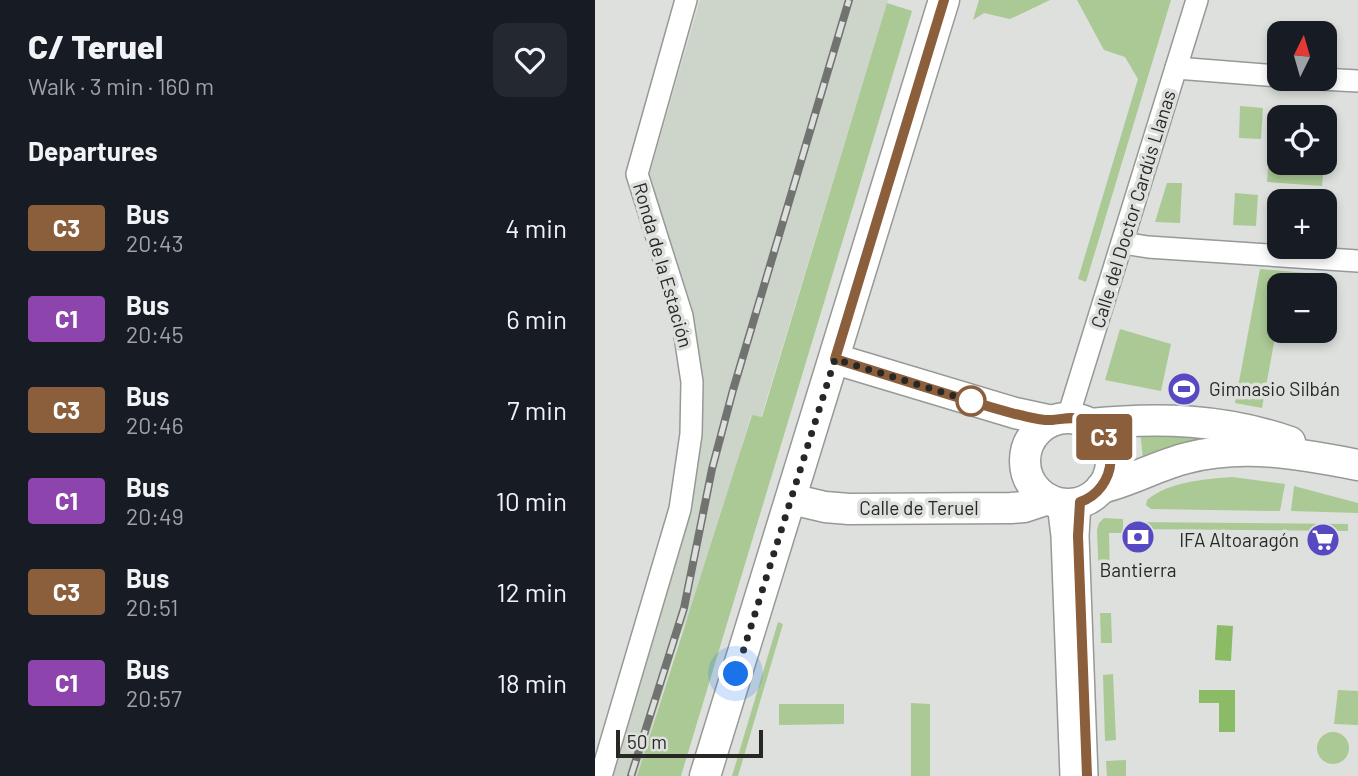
<!DOCTYPE html>
<meta charset="utf-8">
<style>
body{margin:0;font-family:Barlow,sans-serif;background:#242831;color:#f1f3f6;height:100vh;display:flex;flex-direction:column;font-size:26px;white-space:nowrap}
*{box-sizing:border-box;margin:0}
p{font-size:23px;color:#9ea1a6}
.icon{flex:none;width:38px;height:38px;fill:none;stroke:currentColor;stroke-width:2;stroke-linecap:round;stroke-linejoin:round}
.map{position:relative;flex:1;overflow:hidden}
.details{display:flex;flex-direction:column;background:#171b24;width:595px}
.details>*{flex:none}
.badge{padding:0 14px;border-radius:5px;font-size:24px;line-height:46px}
.needle{width:46px;rotate:5deg}
.buttons{position:absolute;left:672px;top:21px;display:grid;gap:14px}
.buttons a{display:grid;place-items:center;width:70px;height:70px;border-radius:14px;background:#171b24;box-shadow:0 4px 10px #0003;font-size:35px}
.scale{position:absolute;left:21px;bottom:18px;width:147px;box-sizing:border-box;padding-left:7px;border:4px solid #272826;border-top:0;font-size:19px;line-height:24px;white-space:nowrap;color:#272826;-webkit-text-stroke:5px #dde0dc;paint-order:stroke}
.you{position:absolute;width:35px;height:35px;margin:-18px;border:5px solid #fff;border-radius:50%;background:#1a73e8;box-shadow:0 0 0 10px #1a73e833}
.map>.badge{position:absolute;translate:-50% -50%;box-shadow:0 0 0 4px #fff}
h2{padding:0 28px;font-size:26px;line-height:63px}
.round{display:grid;place-items:center;flex:none;width:74px;height:74px;border-radius:14px;background:#242831}
.head{display:flex;align-items:center;justify-content:space-between;height:119px;padding:0 28px}
h1{font-size:33px;font-weight:800;line-height:52px}
ul{padding:0;list-style:none}
li{display:flex;align-items:center;gap:21px;height:91px;padding:0 28px}
li div{flex:1}
li b{display:block;font-size:26px}
li em{font-style:normal}
li .badge{min-width:77px;font-weight:700;text-align:center}
main{display:flex;flex:1;min-height:0}
.map>svg:first-child{display:block}
.built{fill:#cdd4c9}
.green{fill:#aac994}
.water{fill:#8cbb66}
.lines{fill:none;stroke-linecap:round;stroke-linejoin:round}
.street-casing{stroke:#969995;stroke-width:24}
.secondary-casing{stroke:#969995;stroke-width:33}
.street{stroke:#fff;stroke-width:21}
.secondary{stroke:#fff;stroke-width:30}
.rail-casing{stroke:#717370;stroke-width:8}
.rail{stroke:#dde0dc;stroke-width:5;stroke-dasharray:16;stroke-linecap:butt}
.line-casing{stroke:#fff;stroke-width:16}
.line{stroke:#8b5e3c;stroke-width:10}
.walk{stroke:#272826;stroke-width:7;stroke-dasharray:0 12.6}
.stop-dot{fill:#fff;stroke:#8b5e3c;stroke-width:3.5}
.labels{text-anchor:middle;stroke-width:7;stroke-linejoin:round;paint-order:stroke}
.street-label{font-size:19px;fill:#272826;stroke:#dde0dc}
.poi-label{font-size:19px;fill:#272826;stroke:#dde0dc;text-anchor:start}
</style>
<main>
<section class="details">
<div class="head"><div><h1>C/ Teruel</h1><p>Walk · 3 min · 160 m</p></div><a class="round"><svg class="icon" aria-label="heart" viewBox="0 0 24 24"><path d="M12 20l-8-8c-3-5 5-10 8-4 3-6 11-1 8 4z"/></svg></a></div>
<h2>Departures</h2>
<ul>
<li><span class="badge" style="background:#8b5e3c;color:#fff">C3</span><div><b>Bus</b><p>20:43</p></div><em>4 min</em></li>
<li><span class="badge" style="background:#8e44ad;color:#fff">C1</span><div><b>Bus</b><p>20:45</p></div><em>6 min</em></li>
<li><span class="badge" style="background:#8b5e3c;color:#fff">C3</span><div><b>Bus</b><p>20:46</p></div><em>7 min</em></li>
<li><span class="badge" style="background:#8e44ad;color:#fff">C1</span><div><b>Bus</b><p>20:49</p></div><em>10 min</em></li>
<li><span class="badge" style="background:#8b5e3c;color:#fff">C3</span><div><b>Bus</b><p>20:51</p></div><em>12 min</em></li>
<li><span class="badge" style="background:#8e44ad;color:#fff">C1</span><div><b>Bus</b><p>20:57</p></div><em>18 min</em></li>
</ul>
</section>
<div class="map">
<svg width="763" height="776" viewBox="0 0 763 776">
<rect width="100%" height="100%" fill="#dde0dc"/>
<!-- built -->
<polygon class="built" points="105,0 293,0 166,417 156,415 140,470 129,536 86,632 42,776 12,776 106,404 106,371 97,307 54,176"/>
<!-- green -->
<g class="green">
<polygon points="384,0 455,0 415,19 389,13 378,20"/>
<polygon points="482,0 576,0 491,282 483,279 543,79 530,57 509,50"/>
<polygon points="292,3 317,11 86,776 42,776 157,415 167,417"/>
<polygon points="645,106 668,108 666,139 644,138"/>
<polygon points="674,153 684,153 684,163 729,163 727,186 672,182"/>
<polygon points="572,183 587,183 585,223 560,222"/>
<polygon points="640,193 663,195 661,226 638,225"/>
<polygon points="665,269 723,274 722,285 684,285 684,331 719,331 718,339 681,332 667,408 640,403"/>
<polygon points="525,329 576,344 566,391 510,380"/>
<polygon points="545,431 628,437 548,459"/>
<path d="M637,477L690,484L685,511L556,509L551,505L552,500C573,482 610,479 637,477Z"/>
<polygon points="699,486 763,503 763,513 696,511"/>
<polygon points="509,518 528,519 528,533 514,533 515,579 504,580 502,530 504,523"/>
<polygon points="534,522 753,524 753,531 534,529"/>
<polygon points="505,613 516,613 517,643 506,643"/>
<polygon points="183,622 188,624 143,776 137,776"/>
<polygon points="518,674 521,740 510,741 508,675"/>
<polygon points="743,690 763,691 763,725 739,724"/>
<polygon points="316,703 335,704 335,776 316,776"/>
<polygon points="184,704 249,704 249,724 184,725"/>
<circle cx="738" cy="748" r="16"/>
<polygon points="531,760 531,776 512,776 511,761"/>
</g>
<!-- water -->
<g class="water">
<polygon points="622,625 638,626 636,661 620,660"/>
<polygon points="604,690 640,690 640,732 624,732 624,703 604,703"/>
</g>
<g class="lines">
<defs>
<g id="street">
<polyline points="581,68 684,76"/>
<polyline points="726,79 763,81"/>
<polyline points="528,243 553,247 763,261"/>
<polyline points="473,417 602,0"/>
<polyline points="485,502 483,536 492,776"/>
<polyline points="463,503 467,536 476,776"/>
<polyline points="6,776 85,509 96,434 97,382 87,316 42,174 91,0"/>
</g>
<g id="secondary">
<polyline points="240,359 420,413 457,421"/>
<circle cx="473" cy="461" r="43"/>
<path d="M495,424C564,417 629,419 695,442"/>
<path d="M506,488C536,481 563,465 592,458C648,443 708,454 763,465"/>
<polyline points="196,499 230,507 254,509 416,508 429,507 453,499"/>
<polyline points="110,776 349,0"/>
</g>
</defs>
<!-- street casing -->
<use href="#street" class="street-casing"/>
<!-- secondary casing -->
<use href="#secondary" class="secondary-casing"/>
<!-- street -->
<use href="#street" class="street"/>
<!-- secondary -->
<use href="#secondary" class="secondary"/>
<defs>
<polyline id="rail" points="36,776 89,608 117,469 138,390 254,0"/>
</defs>
<!-- rail casing -->
<use href="#rail" class="rail-casing"/>
<!-- rail -->
<use href="#rail" class="rail"/>
</g>
<g class="lines">
<defs>
<path id="line" d="M349,0L240,359C300,377 360,398 420,414C431,416 446,421 457,420C468,419 478,416 489,420C528,436 522,489 485,502L483,536L492,776"/>
</defs>
<!-- line casing -->
<use href="#line" class="line-casing"/>
<!-- line -->
<use href="#line" class="line"/>
<!-- walk -->
<polyline class="walk" points="141,674 240,359 376,401"/>
</g>
<!-- icons -->
<defs>
<symbol id="stadium-disc" viewBox="-11 -11 22 22"><circle r="9.5" fill="#5749c1" stroke="#dde0dc"/><path d="M0-5a6.5 5 0 1 0 0 10a6.5 5 0 1 0 0-10ZM-3.5-1.8h7v3.6h-7Z" fill="#fff"/></symbol>
<symbol id="bank-disc" viewBox="-11 -11 22 22"><circle r="9.5" fill="#5749c1" stroke="#dde0dc"/><path d="M-6-4H6V4H-6ZM0-2.3a2.3 2.3 0 1 0 0 4.6a2.3 2.3 0 1 0 0-4.6Z" fill="#fff"/></symbol>
<symbol id="supermarket-disc" viewBox="-11 -11 22 22"><circle r="9.5" fill="#5749c1" stroke="#dde0dc"/><path d="M-6-5.5h2.5l.6 2H6L4.5 2H-2.5L-4.4-4H-6ZM-1.5 3.2a1.3 1.3 0 1 0 .1 0ZM3 3.2a1.3 1.3 0 1 0 .1 0Z" fill="#fff"/></symbol>
</defs>
<g fill-rule="evenodd">
<use href="#stadium-disc" x="570" y="370" width="38" height="38"/>
<use href="#bank-disc" x="524" y="518" width="38" height="38"/>
<use href="#supermarket-disc" x="709" y="521" width="38" height="38"/>
</g>
<!-- markers -->
<circle class="stop-dot" cx="376" cy="401" r="14"/>
<g class="labels">
<!-- street labels -->
<g class="street-label">
<text transform="translate(538 209) rotate(-73)" y="7">Calle del Doctor Cardús Llanas</text>
<text transform="translate(68 265) rotate(74)" y="7">Ronda de la Estación</text>
<text x="324" y="515">Calle de Teruel</text>
</g>
<!-- poi labels -->
<g class="poi-label">
<text x="614" y="396">Gimnasio Silbán</text>
<text x="704" y="547" text-anchor="end">IFA Altoaragón</text>
<text x="543" y="577" text-anchor="middle">Bantierra</text>
</g>
</g>
</svg>
<div class="buttons">
<a><svg class="needle" viewBox="-14 -14 28 28"><path d="M0-13l5 13h-10z" fill="#e53935"/><path d="M0 13l5-13h-10z" fill="#9ea1a6"/></svg></a>
<a><svg class="icon" aria-label="locate" viewBox="0 0 24 24"><circle cx="12" cy="12" r="6"/><path d="M12 2v4M12 18v4M2 12h4M18 12h4"/></svg></a>
<a>+</a>
<a>−</a>
</div>
<div class="scale">50 m</div>
<div class="you" style="left:141px;top:674px"></div>
<b class="badge" style="left:509px;top:437px;background:#8b5e3c;color:#fff">C3</b>
</div>
</main>
